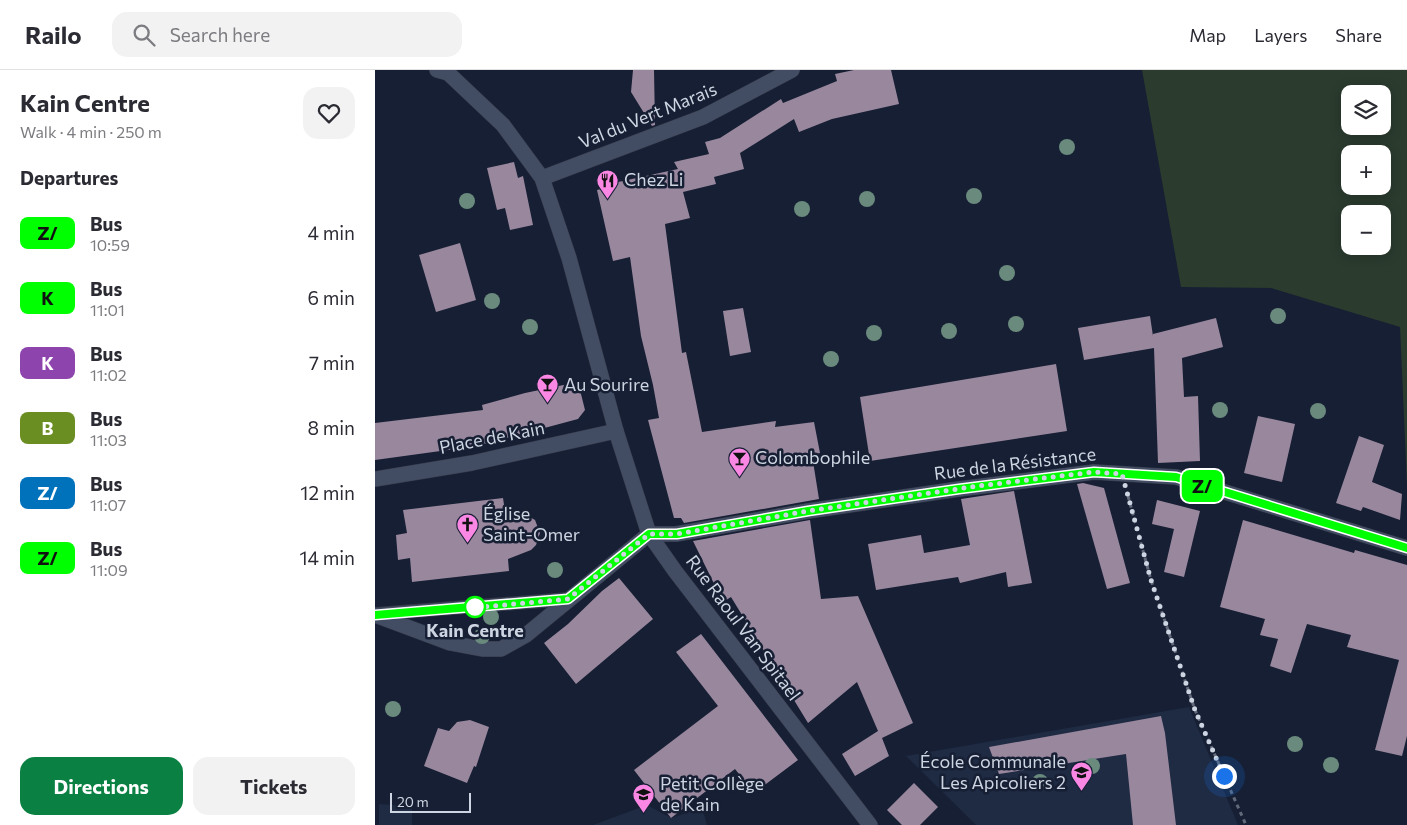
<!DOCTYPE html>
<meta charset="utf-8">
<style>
body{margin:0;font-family:Commissioner,sans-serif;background:#f2f2f3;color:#2b2b33;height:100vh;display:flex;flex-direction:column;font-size:19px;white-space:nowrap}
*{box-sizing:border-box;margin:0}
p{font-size:16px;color:#7c7c81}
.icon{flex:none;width:28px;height:28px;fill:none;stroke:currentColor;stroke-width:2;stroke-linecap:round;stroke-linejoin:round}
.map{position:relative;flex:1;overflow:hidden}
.side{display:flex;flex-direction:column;background:#fff;width:375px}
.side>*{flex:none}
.badge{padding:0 10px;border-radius:8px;font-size:18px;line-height:32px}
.tools{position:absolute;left:966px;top:15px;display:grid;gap:10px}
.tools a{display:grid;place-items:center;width:50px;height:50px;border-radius:10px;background:#fff;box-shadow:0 2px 12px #0003;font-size:25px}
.scale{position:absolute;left:15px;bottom:12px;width:81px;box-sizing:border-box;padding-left:5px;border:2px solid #ced5e2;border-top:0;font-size:14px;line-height:18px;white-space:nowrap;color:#ced5e2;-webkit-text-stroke:4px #161f33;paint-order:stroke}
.you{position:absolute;width:25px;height:25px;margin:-12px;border:4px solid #fff;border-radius:50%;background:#1a73e8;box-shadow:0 0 0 8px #1a73e833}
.map>.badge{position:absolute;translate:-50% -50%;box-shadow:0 0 0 2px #fff}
h2{padding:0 20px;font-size:19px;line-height:45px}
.round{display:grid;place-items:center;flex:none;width:52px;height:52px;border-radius:15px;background:#f2f2f3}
.overview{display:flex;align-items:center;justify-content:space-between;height:85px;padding:0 20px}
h1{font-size:24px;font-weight:700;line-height:38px}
.button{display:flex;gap:10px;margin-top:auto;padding:10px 20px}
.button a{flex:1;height:58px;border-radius:15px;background:#0b8043;color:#fff;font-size:20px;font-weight:700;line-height:58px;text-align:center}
.button a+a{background:#f2f2f3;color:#2b2b33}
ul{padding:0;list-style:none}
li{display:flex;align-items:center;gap:15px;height:65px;padding:0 20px}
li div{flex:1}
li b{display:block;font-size:19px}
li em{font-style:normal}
li .badge{min-width:55px;font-weight:700;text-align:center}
header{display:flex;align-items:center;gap:30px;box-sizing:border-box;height:70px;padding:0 25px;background:#fff;border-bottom:1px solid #e1e1e2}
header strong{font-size:24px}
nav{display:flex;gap:28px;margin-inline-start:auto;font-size:18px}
.search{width:350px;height:45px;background:#f2f2f3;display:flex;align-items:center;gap:12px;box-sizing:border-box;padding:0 18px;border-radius:15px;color:#7c7c81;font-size:19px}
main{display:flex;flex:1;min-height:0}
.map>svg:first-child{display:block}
.built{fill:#1f2a43}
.green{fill:#2b3b2e;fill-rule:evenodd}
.building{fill:#99879e}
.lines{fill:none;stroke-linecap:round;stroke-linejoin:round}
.service-casing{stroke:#34394a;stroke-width:14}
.minor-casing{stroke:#34394a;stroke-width:16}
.path{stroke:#61697b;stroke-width:3;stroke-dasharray:4 4;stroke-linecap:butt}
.service{stroke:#424d63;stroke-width:12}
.minor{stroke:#424d63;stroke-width:15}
.tree{fill:#6a8a7d}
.line-casing{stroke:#fff;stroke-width:11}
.line{stroke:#0f0;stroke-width:8}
.walk{stroke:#ced5e2;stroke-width:5;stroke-dasharray:0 9}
.stop-dot{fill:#fff;stroke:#0f0;stroke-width:2.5}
.labels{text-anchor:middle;stroke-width:5;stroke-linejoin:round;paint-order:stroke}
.street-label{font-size:18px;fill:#ced5e2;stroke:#161f33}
.poi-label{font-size:18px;fill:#ced5e2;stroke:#161f33;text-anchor:start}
.stop-label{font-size:18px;font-weight:bold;fill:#ced5e2;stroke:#161f33}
</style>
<header>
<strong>Railo</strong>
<div class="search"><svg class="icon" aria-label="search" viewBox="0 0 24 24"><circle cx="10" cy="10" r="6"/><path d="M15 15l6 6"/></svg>Search here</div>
<nav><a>Map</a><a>Layers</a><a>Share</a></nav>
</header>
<main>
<section class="side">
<div class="overview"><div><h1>Kain Centre</h1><p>Walk · 4 min · 250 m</p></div><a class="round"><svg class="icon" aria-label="heart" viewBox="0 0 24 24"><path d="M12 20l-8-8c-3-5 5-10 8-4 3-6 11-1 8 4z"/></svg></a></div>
<h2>Departures</h2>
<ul>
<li><span class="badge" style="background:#0f0;color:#111">Z/</span><div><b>Bus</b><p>10:59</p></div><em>4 min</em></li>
<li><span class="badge" style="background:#0f0;color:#111">K</span><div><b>Bus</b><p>11:01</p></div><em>6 min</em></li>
<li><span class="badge" style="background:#8e44ad;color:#fff">K</span><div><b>Bus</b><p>11:02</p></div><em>7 min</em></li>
<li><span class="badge" style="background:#6b8e23;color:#fff">B</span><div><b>Bus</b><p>11:03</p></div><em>8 min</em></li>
<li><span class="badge" style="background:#0072bc;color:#fff">Z/</span><div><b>Bus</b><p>11:07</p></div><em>12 min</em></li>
<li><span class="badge" style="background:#0f0;color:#111">Z/</span><div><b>Bus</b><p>11:09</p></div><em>14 min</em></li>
</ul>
<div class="button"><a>Directions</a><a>Tickets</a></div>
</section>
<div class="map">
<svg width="1032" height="755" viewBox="0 0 1032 755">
<rect width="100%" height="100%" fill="#161f33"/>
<!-- built -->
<g class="built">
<polygon points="814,637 863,755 601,755 531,686"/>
<polygon points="4,734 37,736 37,755 4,755"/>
<polygon points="272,735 296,748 327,738 332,755 218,755"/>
</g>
<!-- green -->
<path class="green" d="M767,0H1032V416L1025,257L896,218L806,217ZM975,24H1008V56H975ZM975,84H1008V116H975ZM975,144H1008V176H975Z"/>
<!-- building -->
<g class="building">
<polygon points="258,0 279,0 280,55 277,56 256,22"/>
<polygon points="479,0 516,0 524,34 457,49 424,62 419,49 365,83 369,99 339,107 341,114 308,122 315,148 290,154 307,283 311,282 327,362 401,351 400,357 439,352 445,383 437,385 444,429 309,453 306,448 299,448 273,350 284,348 278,315 266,266 255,187 238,191 222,120 235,117 234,114 303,99 299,92 334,84 330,72 345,68 406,29 408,33 462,11 460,4"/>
<polygon points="139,92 143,108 148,106 158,155 135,160 130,138 122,140 112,98"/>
<polygon points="85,173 101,230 61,242 44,185"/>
<polygon points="368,238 376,282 355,286 348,241"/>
<polygon points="775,246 778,266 778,264 841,248 848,277 807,288 809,327 823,326 825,391 783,393 779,278 709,290 703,258"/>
<polygon points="681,294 692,361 495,391 485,327"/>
<polygon points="203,312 210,340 203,349 102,376 0,390 0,353 108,340 107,335 150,323"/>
<polygon points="883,346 920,354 907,412 869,403"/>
<polygon points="984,366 1009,375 997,412 1027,424 1025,450 988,437 986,441 961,433"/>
<polygon points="708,413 729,418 755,513 732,519 702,414"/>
<polygon points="639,421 657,513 633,517 631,502 585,513 583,507 501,520 493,474 546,465 549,483 595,475 586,429"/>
<polygon points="128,428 130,441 153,446 160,450 165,463 161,475 156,480 133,489 134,501 37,512 35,488 23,490 21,465 32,463 28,440"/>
<polygon points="782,430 825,441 809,507 789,502 799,459 777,454"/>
<polygon points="435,450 446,529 483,526 538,653 507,668 514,686 480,706 467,684 503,661 482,612 433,653 356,527 348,532 318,471"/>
<polygon points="868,450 979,483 980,480 1032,495 1032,666 1027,686 1000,680 1024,590 972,577 976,565 932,554 916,603 895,596 903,569 885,565 890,549 845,537"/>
<polygon points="244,508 278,549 201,614 169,573 193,554 227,521"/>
<polygon points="326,564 423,690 379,723 360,699 296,748 259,700 343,636 301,582"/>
<polygon points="786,646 790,663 801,755 758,755 751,684 624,704 614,677"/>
<polygon points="95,650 114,657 101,697 99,696 92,713 49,696 63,658 74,661 82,652"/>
<polygon points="539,713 563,737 545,755 527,755 512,740"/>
</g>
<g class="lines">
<defs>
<polyline id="service" points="1,544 193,529"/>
<g id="minor">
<polyline points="62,0 73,3 128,55 167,108 194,188 241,361 274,464 300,501 495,755"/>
<polyline points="167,108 328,47 417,0"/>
<polyline points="0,409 97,393 241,361"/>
<polyline points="274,464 301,464 433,441 584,419 719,402 801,407 1032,478"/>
<polyline points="0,545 75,573 107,579 126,579 151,565 274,464"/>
</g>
</defs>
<!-- service casing -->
<use href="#service" class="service-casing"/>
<!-- minor casing -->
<use href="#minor" class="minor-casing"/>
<!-- path -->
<polyline class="path" points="753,426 776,510 820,640 871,755"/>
<!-- service -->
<use href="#service" class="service"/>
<!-- minor -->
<use href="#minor" class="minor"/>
</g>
<!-- trees -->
<g class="tree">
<circle cx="692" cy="77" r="8"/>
<circle cx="599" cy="126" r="8"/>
<circle cx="492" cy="129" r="8"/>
<circle cx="92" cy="131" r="8"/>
<circle cx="427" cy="139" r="8"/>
<circle cx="632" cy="203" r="8"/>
<circle cx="117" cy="231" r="8"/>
<circle cx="903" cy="246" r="8"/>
<circle cx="641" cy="254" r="8"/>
<circle cx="155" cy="257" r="8"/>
<circle cx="574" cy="261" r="8"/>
<circle cx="499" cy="263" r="8"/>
<circle cx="456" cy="289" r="8"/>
<circle cx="845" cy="340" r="8"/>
<circle cx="943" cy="341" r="8"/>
<circle cx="180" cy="500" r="8"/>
<circle cx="116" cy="547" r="8"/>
<circle cx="107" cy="566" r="8"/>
<circle cx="18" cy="639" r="8"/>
<circle cx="920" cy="674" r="8"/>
<circle cx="956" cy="695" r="8"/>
<circle cx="717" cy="696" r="8"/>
<circle cx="665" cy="712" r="8"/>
</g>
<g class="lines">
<defs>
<polyline id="line" points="0,545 193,529 274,464 302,464 433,441 584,419 719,402 801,407 1032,478"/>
</defs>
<!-- line casing -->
<use href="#line" class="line-casing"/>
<!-- line -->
<use href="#line" class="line"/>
<!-- walk -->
<polyline class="walk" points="100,537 97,538 193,529 274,464 302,464 433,441 603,416 719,402 747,404 776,510 820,640 849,706"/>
</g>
<!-- icons -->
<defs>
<symbol id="restaurant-pin" viewBox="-11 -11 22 30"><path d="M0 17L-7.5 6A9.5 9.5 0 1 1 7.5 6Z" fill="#fb87e5" stroke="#161f33"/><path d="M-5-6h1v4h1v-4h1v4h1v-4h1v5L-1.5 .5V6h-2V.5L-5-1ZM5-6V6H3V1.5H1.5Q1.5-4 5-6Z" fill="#111"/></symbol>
<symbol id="bar-pin" viewBox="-11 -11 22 30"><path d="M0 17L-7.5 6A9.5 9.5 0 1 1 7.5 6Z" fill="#fb87e5" stroke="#161f33"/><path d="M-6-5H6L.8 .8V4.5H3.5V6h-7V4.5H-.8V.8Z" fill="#111"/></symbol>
<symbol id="church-pin" viewBox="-11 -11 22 30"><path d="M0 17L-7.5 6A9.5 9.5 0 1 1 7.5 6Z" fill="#fb87e5" stroke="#161f33"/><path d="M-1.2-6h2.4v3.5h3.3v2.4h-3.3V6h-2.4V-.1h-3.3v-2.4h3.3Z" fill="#111"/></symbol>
<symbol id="school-pin" viewBox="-11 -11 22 30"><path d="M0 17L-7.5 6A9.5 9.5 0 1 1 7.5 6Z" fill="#fb87e5" stroke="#161f33"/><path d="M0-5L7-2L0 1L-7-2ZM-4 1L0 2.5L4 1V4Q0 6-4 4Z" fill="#111"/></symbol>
</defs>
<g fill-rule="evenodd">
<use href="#restaurant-pin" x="220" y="98" width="25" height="34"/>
<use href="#bar-pin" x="160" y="302" width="25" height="34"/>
<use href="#bar-pin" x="352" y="376" width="25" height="34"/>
<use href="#church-pin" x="80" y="442" width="25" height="34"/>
<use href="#school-pin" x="694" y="690" width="25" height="34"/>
<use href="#school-pin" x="256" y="712" width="25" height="34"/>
</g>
<!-- markers -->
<circle class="stop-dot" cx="100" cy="537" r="10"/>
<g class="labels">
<!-- street labels -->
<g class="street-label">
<text transform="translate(273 46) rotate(-22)" y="6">Val du Vert Marais</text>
<text transform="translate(117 368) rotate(-11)" y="6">Place de Kain</text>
<text transform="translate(640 394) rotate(-7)" y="6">Rue de la Résistance</text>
<text transform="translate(368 558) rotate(53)" y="6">Rue Raoul Van Spitael</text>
</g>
<!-- poi labels -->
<g class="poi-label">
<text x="249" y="116">Chez Li</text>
<text x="189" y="321">Au Sourire</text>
<text x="380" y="394">Colombophile</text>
<text x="108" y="450">Église<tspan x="108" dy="21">Saint-Omer</tspan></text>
<text x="691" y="698" text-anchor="end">École Communale<tspan x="691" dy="21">Les Apicoliers 2</tspan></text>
<text x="285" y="720">Petit Collège<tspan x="285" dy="21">de Kain</tspan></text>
</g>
<!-- stop labels -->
<g class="stop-label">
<text x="100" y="567">Kain Centre</text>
</g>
</g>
</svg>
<div class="tools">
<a><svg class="icon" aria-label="layers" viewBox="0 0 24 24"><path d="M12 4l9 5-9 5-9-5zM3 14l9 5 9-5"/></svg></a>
<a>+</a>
<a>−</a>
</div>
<div class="scale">20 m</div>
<div class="you" style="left:849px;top:706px"></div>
<b class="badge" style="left:827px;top:416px;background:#0f0;color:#111">Z/</b>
</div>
</main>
